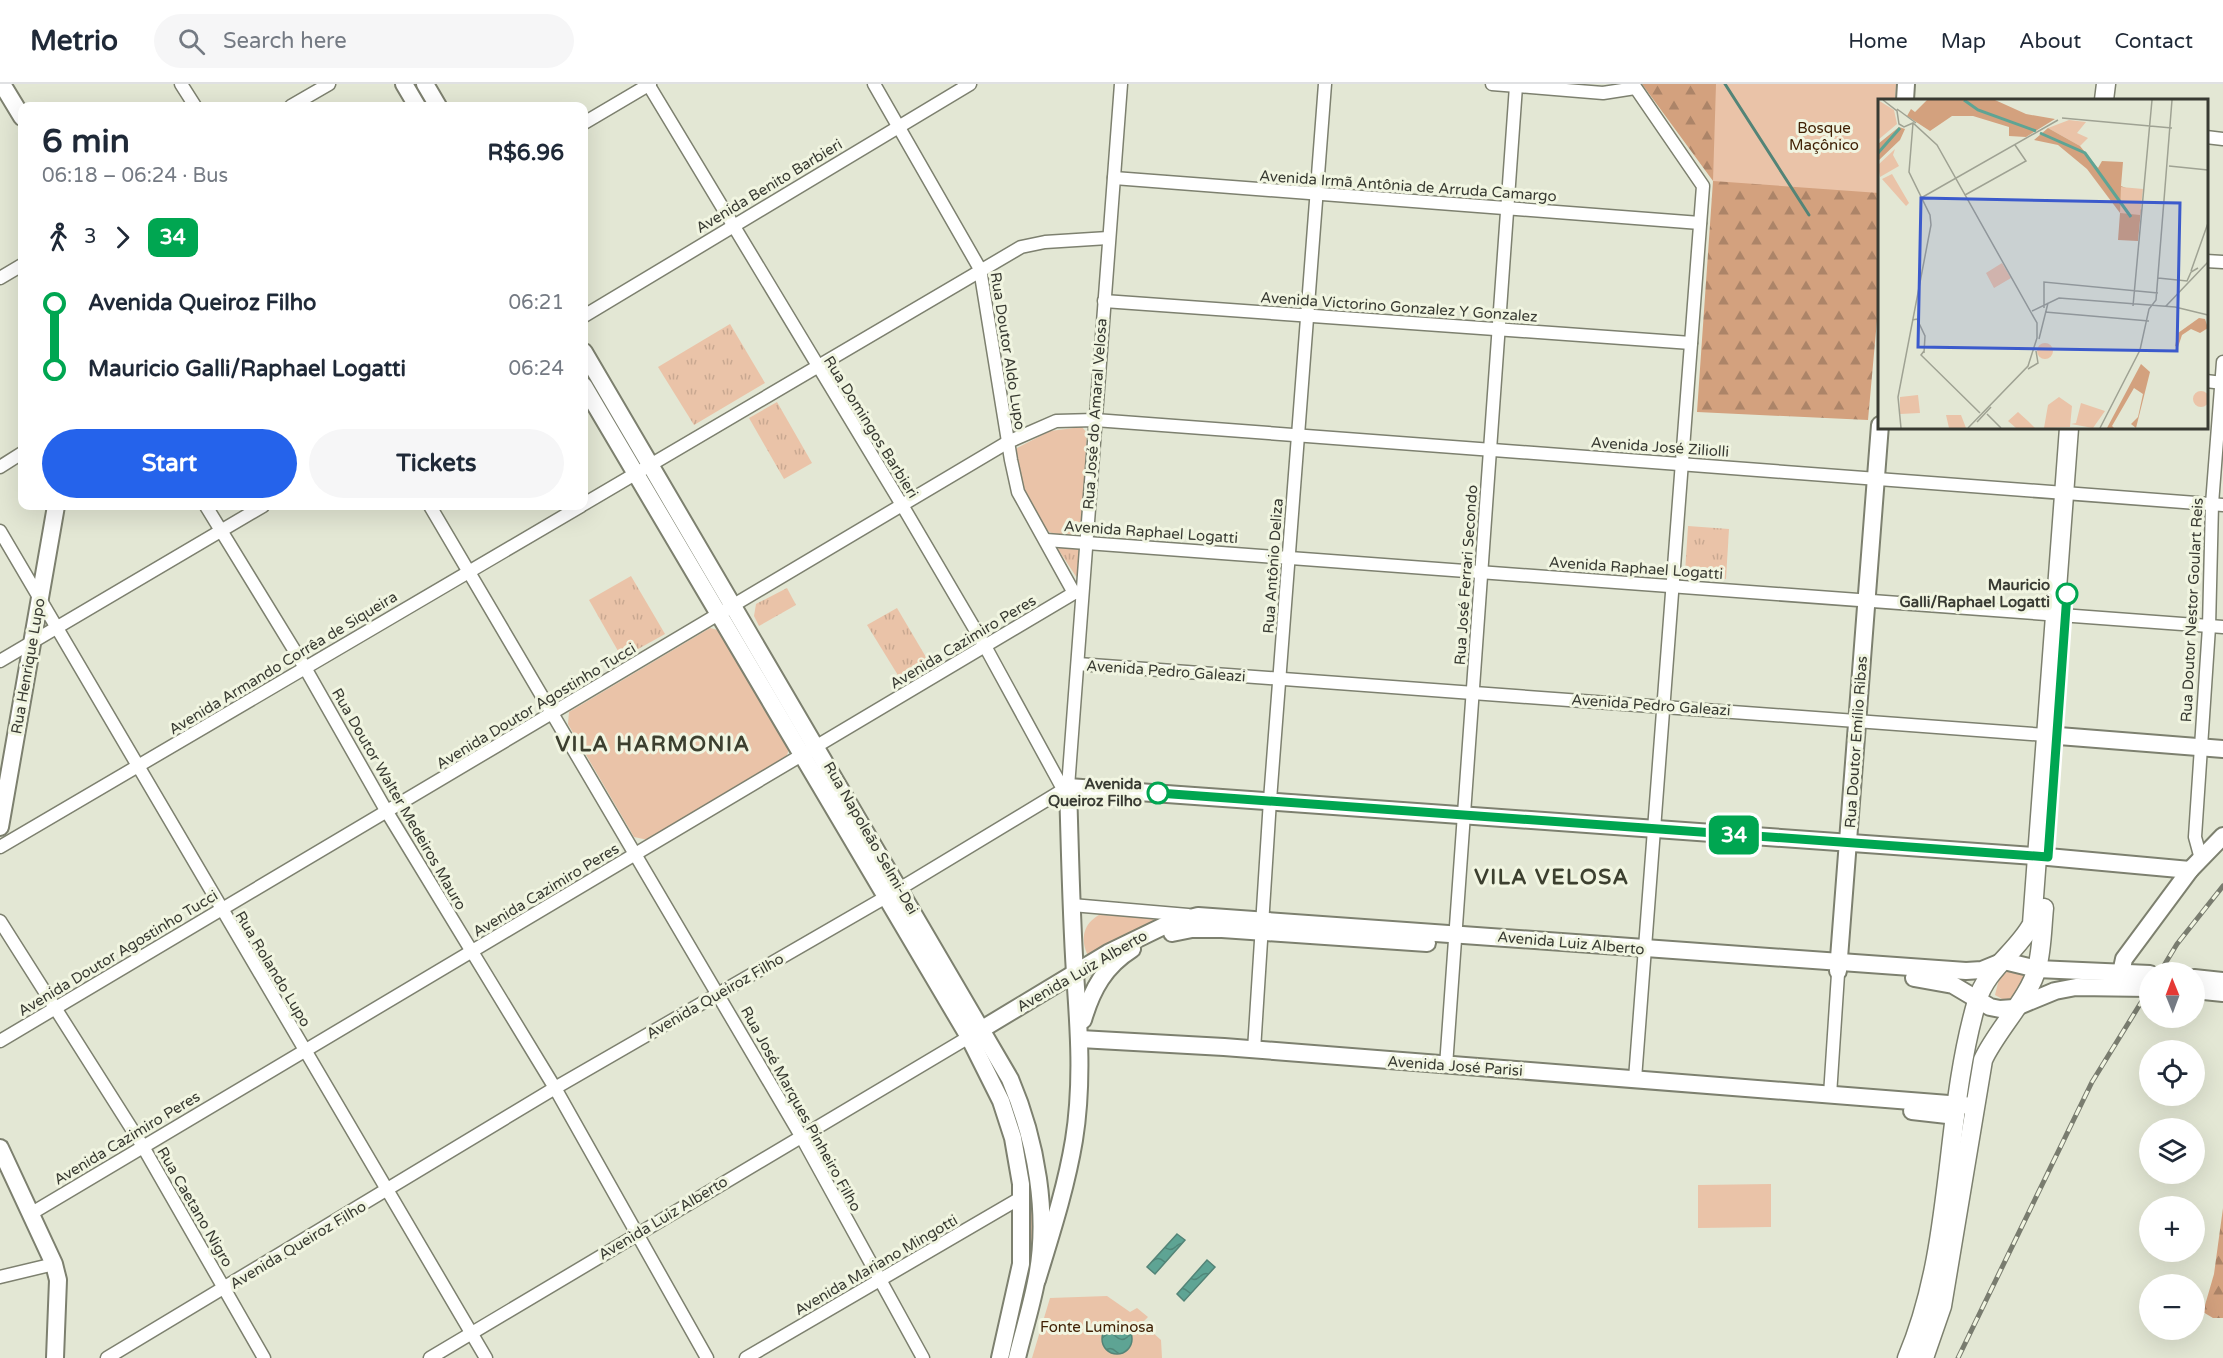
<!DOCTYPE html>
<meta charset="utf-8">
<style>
body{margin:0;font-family:"Varela Round",sans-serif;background:#f6f6f7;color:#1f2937;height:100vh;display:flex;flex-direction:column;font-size:22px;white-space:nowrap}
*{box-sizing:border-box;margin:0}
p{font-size:20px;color:#747a83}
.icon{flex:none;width:33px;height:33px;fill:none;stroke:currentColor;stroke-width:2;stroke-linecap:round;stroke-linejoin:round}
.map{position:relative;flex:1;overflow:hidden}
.details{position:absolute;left:18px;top:18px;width:570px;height:408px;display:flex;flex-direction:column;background:#fff;border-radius:12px;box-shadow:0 6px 24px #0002}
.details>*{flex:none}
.badge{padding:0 12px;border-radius:9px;font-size:21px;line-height:39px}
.needle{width:39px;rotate:359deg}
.controls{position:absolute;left:2139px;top:878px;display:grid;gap:12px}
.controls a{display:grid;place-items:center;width:66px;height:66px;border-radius:50%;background:#fff;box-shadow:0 6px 24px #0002;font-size:30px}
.map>.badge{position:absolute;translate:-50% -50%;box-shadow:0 0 0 3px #fff}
.legs{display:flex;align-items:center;gap:9px;height:66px;padding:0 24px;font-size:20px}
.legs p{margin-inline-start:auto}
.overview{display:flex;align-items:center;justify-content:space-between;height:102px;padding:0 24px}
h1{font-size:33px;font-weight:700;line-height:45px}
.action{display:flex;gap:12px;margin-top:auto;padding:12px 24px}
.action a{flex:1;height:69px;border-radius:36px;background:#2563eb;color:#fff;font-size:24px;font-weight:700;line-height:69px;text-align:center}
.action a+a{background:#f6f6f7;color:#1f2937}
ul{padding:0 24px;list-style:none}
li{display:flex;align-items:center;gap:21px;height:66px;font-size:22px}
li i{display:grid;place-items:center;width:9px;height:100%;margin:0 8px;background:currentColor}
li i::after{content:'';width:15px;height:15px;margin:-8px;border:4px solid;border-radius:50%;background:#fff}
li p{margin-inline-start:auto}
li:first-child i{background:linear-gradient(#0000 50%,currentColor 0)}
li:last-child i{background:linear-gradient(currentColor 50%,#0000 0)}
header{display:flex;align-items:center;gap:36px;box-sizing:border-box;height:84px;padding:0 30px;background:#fff;border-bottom:2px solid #e0e1e3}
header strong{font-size:28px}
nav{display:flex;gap:33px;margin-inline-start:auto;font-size:21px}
.search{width:420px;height:54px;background:#f6f6f7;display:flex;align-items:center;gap:15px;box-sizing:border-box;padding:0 21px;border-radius:33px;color:#747a83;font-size:22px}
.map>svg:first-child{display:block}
.grass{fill:url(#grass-tufts)}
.forest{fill:url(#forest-firs)}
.park{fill:#eac3a8}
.water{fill:url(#water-waves);stroke:#538477;stroke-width:1.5}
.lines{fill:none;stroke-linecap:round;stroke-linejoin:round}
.stream{stroke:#538477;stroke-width:3}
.street-casing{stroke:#7d806f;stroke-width:15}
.secondary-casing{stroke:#7d806f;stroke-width:20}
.primary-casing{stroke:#7d806f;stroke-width:21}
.street{stroke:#fff;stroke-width:12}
.secondary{stroke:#fff;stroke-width:16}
.primary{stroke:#fff;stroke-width:18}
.rail-casing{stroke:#797c6f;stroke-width:5}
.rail{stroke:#f1f5e1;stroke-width:3;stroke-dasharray:9;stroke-linecap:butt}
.line-1-casing{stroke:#fff;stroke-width:14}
.line-1{stroke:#00a651;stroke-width:9}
.stop-1-dot{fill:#fff;stroke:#00a651;stroke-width:3}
.labels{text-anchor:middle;stroke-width:6;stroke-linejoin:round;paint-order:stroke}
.park-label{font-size:15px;fill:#402004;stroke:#f1f5e1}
.street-label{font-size:15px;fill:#383a32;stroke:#f1f5e1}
.stop-label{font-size:15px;font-weight:bold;fill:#383a32;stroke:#f1f5e1;text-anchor:end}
.district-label{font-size:21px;font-weight:bold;letter-spacing:1.5px;fill:#3c3f2f;stroke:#f1f5e1}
.inset-river{fill:none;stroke:#5ea494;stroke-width:3}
.inset-road{fill:none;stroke:#9fa293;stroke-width:1.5}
.view{fill:#3b5acc;fill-opacity:0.15;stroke:#3b5acc;stroke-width:3}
.inset-edge{fill:none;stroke:#383a32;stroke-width:3}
</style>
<header>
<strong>Metrio</strong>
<div class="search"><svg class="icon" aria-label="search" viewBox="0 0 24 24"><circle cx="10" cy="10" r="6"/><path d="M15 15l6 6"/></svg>Search here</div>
<nav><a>Home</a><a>Map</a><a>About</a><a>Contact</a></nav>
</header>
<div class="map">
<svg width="2223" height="1274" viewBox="0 0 2223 1274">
<defs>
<pattern id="grass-tufts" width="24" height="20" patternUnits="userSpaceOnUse" patternTransform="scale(1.5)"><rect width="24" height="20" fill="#eac3a8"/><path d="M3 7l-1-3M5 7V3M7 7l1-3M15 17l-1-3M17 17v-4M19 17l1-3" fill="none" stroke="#c9a891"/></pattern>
<pattern id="forest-firs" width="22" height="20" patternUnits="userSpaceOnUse" patternTransform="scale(1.5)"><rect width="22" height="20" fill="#d3a17e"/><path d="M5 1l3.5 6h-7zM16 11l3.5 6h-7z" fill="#ac8468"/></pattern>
<pattern id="water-waves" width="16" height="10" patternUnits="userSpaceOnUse" patternTransform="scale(1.5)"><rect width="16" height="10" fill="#5ea494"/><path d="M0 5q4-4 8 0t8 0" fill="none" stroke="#4f8779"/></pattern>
</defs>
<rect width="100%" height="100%" fill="#e3e7d4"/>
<!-- grass -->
<g class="grass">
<polygon points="730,240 765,299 694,341 658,283"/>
<polygon points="777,318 812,379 784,395 749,334"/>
<polygon points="1688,442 1729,445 1726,495 1689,493 1685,489"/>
<polygon points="1059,463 1079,465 1077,494 1058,465"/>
<polygon points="631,492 665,550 622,574 589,516"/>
<polygon points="787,504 796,521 759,542 754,532 756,520"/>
<polygon points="897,524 933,585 904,601 867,541"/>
<polygon points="983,959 1014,1011 1033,1101 1034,1175 1012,1274 1005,1274 1028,1139"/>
</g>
<!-- forest -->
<g class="forest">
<polygon points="1642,0 1799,0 1879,65 1880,203 1868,336 1697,328 1713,97"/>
<polygon points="2223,1124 2223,1234 2213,1234 2203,1228 2214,1190"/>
</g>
<!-- park -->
<g class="park">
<polygon points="1716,0 1896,0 1895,16 1880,16 1879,109 1713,97"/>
<path d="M1082,343L1087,349L1081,444L1076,450C1068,450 1055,452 1048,447C1031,434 1015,385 1017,364L1050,347Z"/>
<polygon points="710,544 722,547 790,662 786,674 648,756 634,753 568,640 569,628"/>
<path d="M1099,831L1152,833L1156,840L1088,872C1080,855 1083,840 1099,831Z"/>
<polygon points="2030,885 2012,915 2002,915 1995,911 1999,895 2009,886"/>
<polygon points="1771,1100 1771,1143 1698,1144 1698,1101"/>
<polygon points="1107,1212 1130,1228 1137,1224 1148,1233 1142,1239 1161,1256 1162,1274 1032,1274 1050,1214"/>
</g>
<!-- water -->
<g class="water">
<polygon points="1177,1150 1185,1156 1155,1190 1147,1183"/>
<polygon points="1207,1176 1215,1183 1184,1217 1177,1210"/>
<circle cx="1117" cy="1255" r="15"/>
</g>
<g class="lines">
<!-- stream -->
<polyline class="stream" points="1725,0 1809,131"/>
<defs>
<g id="street">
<polyline points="181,0 195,22"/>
<polyline points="648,0 902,421 986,564 1063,705"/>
<polyline points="874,0 980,185 1011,376 1018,408 1074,509 1080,509"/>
<polyline points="1492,0 1603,9 1635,4"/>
<polyline points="1633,0 1703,102 1635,995"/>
<polyline points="291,22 329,0"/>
<polyline points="584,39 650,0"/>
<polyline points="2206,53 2223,55"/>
<polyline points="1114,94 1700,139"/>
<polyline points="2206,177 2223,178"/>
<polyline points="0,194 22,181"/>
<polyline points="1104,217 1691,259"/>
<polyline points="584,232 970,0"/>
<polyline points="2206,297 2223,299"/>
<polyline points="0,383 22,369"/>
<polyline points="584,420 1021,163 1045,158 1108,154"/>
<polyline points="206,422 304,582 387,728 555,1004 707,1274"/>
<polyline points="430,422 801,1052 923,1274"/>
<polyline points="0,447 486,1274"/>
<polyline points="1046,456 2223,543"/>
<polyline points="0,577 263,422"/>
<polyline points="1078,580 2046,651"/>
<polyline points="0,763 581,422"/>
<polyline points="2201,775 2195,753 2209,543 2212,420 2223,278"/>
<polyline points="1072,821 1188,831"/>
<polyline points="0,837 142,1061 264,1274"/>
<polyline points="0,957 1008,358 1056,337 1095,336 2223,421"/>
<polyline points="1254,966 1270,716 1325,0"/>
<polyline points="1446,982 1516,2"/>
<polyline points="1830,1011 1838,890"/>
<polyline points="32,1129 1074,509"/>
<polyline points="0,1193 54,1180"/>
<polyline points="107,1274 555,1004 886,813 1068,703 1121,0"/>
<polyline points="430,1274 969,953"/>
<polyline points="746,1274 1022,1113"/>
</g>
<g id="secondary">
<polyline points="2,0 22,33"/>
<polyline points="404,0 417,22"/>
<polyline points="425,0 438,22"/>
<polyline points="1905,16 1906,0"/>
<path d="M584,268L1010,995C1036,1056 1050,1132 1036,1198C1031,1224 1023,1249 1017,1274"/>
<polyline points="584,302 969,953 1001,1017 1013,1054 1021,1100 1021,1180 1000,1274"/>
<polyline points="2046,651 2223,665"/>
<polyline points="0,743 56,422"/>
<polyline points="1172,849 1192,845 1222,845 1427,859"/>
<polyline points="1838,887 1880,341"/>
<polyline points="2121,889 2124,875 2190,786 2223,752"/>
<polyline points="1914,894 1953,901 1990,923 2000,925 2014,924 2055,907 2076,903 2150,904"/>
<polyline points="2194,894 2223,897"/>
<polyline points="2194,906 2223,909"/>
<path d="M1083,936C1092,905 1105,882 1132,865"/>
<polyline points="969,953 1108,869 1170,839 1198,832 1966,887 1982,886 2004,877 2037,885 2150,890"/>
<polyline points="1080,955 1224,963 1974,1022"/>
<polyline points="1912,1027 1956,1032"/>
<polyline points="0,1064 54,1180 58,1196 55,1274"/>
<path d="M1037,1196C1051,1150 1066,1104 1074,1056C1083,1000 1079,945 1075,889C1071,827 1070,765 1068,703L2048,773L2190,786"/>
</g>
<g id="primary">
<polyline points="2104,16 2106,0"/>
<path d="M1907,1274C1955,1161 1943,1033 1977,917C1986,885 2017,868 2032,840L2069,344"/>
<path d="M1924,1274L1942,1222L1983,976C1996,947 2030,913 2037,884C2042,865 2042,844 2044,824"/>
</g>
</defs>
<!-- street casing -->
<use href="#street" class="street-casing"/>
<!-- secondary casing -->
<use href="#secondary" class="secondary-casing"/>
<!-- primary casing -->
<use href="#primary" class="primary-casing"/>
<!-- street -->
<use href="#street" class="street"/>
<!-- secondary -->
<use href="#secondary" class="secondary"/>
<!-- primary -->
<use href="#primary" class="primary"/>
<defs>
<g id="rail">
<polyline points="2160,888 2177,860 2223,802"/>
<polyline points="1958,1274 2092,998 2150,904"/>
</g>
</defs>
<!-- rail casing -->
<use href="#rail" class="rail-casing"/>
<!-- rail -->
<use href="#rail" class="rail"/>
</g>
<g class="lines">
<defs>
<polyline id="line-1" points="1158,709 2048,773 2067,510"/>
</defs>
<!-- line-1 casing -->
<use href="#line-1" class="line-1-casing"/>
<!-- line-1 -->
<use href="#line-1" class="line-1"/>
</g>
<!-- markers -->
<g class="stop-1-dot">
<circle cx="2067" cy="510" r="10"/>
<circle cx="1158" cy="709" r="10"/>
</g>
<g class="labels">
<!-- park labels -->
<g class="park-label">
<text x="1824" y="49">Bosque<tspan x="1824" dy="17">Maçônico</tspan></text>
<text x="1097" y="1248">Fonte Luminosa</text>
</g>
<!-- street labels -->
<g class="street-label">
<text transform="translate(769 102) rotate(-31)" y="5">Avenida Benito Barbieri</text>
<text transform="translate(1408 102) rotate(4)" y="5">Avenida Irmã Antônia de Arruda Camargo</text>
<text transform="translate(1399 223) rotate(4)" y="5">Avenida Victorino Gonzalez Y Gonzalez</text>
<text transform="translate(1008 267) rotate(81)" y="5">Rua Doutor Aldo Lupo</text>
<text transform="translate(1095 330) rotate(-86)" y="5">Rua José do Amaral Velosa</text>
<text transform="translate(871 343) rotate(58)" y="5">Rua Domingos Barbieri</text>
<text transform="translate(1660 363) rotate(4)" y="5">Avenida José Ziliolli</text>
<text transform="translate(1151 448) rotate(4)" y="5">Avenida Raphael Logatti</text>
<text transform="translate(1273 482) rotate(-86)" y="5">Rua Antônio Deliza</text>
<text transform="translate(1636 484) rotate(4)" y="5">Avenida Raphael Logatti</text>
<text transform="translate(1466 491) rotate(-86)" y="5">Rua José Ferrari Secondo</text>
<text transform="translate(2192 526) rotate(-87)" y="5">Rua Doutor Nestor Goulart Reis</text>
<text transform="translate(963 558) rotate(-31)" y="5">Avenida Cazimiro Peres</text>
<text transform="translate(283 579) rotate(-31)" y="5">Avenida Armando Corrêa de Siqueira</text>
<text transform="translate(28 582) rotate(-80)" y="5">Rua Henrique Lupo</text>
<text transform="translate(1166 587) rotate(4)" y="5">Avenida Pedro Galeazi</text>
<text transform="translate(1651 621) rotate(4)" y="5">Avenida Pedro Galeazi</text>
<text transform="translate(536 622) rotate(-31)" y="5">Avenida Doutor Agostinho Tucci</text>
<text transform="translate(1856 658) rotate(-86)" y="5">Rua Doutor Emílio Ribas</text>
<text transform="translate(399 715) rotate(60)" y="5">Rua Doutor Walter Medeiros Mauro</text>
<text transform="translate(871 754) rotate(60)" y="5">Rua Napoleão Selmi-Dei</text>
<text transform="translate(546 806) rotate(-31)" y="5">Avenida Cazimiro Peres</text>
<text transform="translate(1571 859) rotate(5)" y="5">Avenida Luiz Alberto</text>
<text transform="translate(118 869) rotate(-31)" y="5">Avenida Doutor Agostinho Tucci</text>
<text transform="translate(273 885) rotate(59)" y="5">Rua Rolando Lupo</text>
<text transform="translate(1082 887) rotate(-30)" y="5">Avenida Luiz Alberto</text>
<text transform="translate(715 912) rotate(-30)" y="5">Avenida Queiroz Filho</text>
<text transform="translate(1455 982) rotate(4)" y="5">Avenida José Parisi</text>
<text transform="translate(801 1025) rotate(61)" y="5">Rua José Marques Pinheiro Filho</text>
<text transform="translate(127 1054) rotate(-31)" y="5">Avenida Cazimiro Peres</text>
<text transform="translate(195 1123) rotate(60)" y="5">Rua Caetano Nigro</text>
<text transform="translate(663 1134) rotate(-31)" y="5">Avenida Luiz Alberto</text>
<text transform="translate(298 1161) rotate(-31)" y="5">Avenida Queiroz Filho</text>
<text transform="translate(876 1181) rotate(-30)" y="5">Avenida Mariano Mingotti</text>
</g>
<!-- stop labels -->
<g class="stop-label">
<text x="2050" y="506">Mauricio<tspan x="2050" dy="17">Galli/Raphael Logatti</tspan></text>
<text x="1142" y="705">Avenida<tspan x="1142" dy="17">Queiroz Filho</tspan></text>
</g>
<!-- district labels -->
<g class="district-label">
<text x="653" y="667">VILA HARMONIA</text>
<text x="1552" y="800">VILA VELOSA</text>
</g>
</g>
<!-- overview -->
<g transform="translate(1878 15)">
<rect width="330" height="330" fill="#e3e7d4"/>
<path d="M191,21L208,23L199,34L210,39L202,47L170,29ZM17,50L15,56L21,67L2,78L0,66ZM14,75L31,104L28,107L4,80ZM203,304L227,312L215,329L193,325L198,324Z" fill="#eac3a8"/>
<path d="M49,1H117L148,15L177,20L148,38L131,37V28L95,17H74L52,32L29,17L33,10L37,13ZM21,28L27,30L22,41L0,62V45ZM170,29L202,47L220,69L224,62L245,63L243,87L248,89L263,111L260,142L240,141L242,114L209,70L180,46L156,41ZM321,219L327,220L330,229L322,234L313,230L304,236L300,248L297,247L300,234ZM263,265L272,273L258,329L253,325L260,318L265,295L256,289L234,327L236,329H229Z" fill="#d3a17e"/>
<path d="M0,1L16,11L19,25L0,41ZM243,88L265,90L262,116L242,114ZM124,164L133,179L116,189L108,174ZM159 252a8 8 0 1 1 16 0a8 8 0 1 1-16 0ZM315 300a8 8 0 1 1 16 0a8 8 0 1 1-16 0ZM40,296L42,314L22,315V298ZM181,298L194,307L192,328L166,329L170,306ZM140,313L150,322L157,329H138L130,322ZM68,316H83L88,329H71Z" fill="#eac3a8"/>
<path class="inset-river" d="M86,1L100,11L158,32M162,34L207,54L253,118M0,54L22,29"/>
<path class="inset-road" d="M5,1L19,12L21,25L26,28L35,24L59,46L159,224V239L150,267L90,329M19,10L38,24M184,19L294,29M291,67L330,71M87,96L148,62L137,46M43,99L180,21M313,172L330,124M280,179L309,182L313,173L320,169M255,207L274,1M288,207L330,163M166,209V183L280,194M154,212L181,199L297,208L330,216M167,213L271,222M34,221L39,220L47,237L46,254M161,240L170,204M46,252L43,256L102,314M150,270L160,264L158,252M109,315L123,329M99,323L113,308M23,329L20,298L53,126L52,116L31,73L35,24M222,329L262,251L271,210L278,201L294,1"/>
<path class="view" d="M43,99L302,104L299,252L40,248Z"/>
<rect width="330" height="330" class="inset-edge"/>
</g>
</svg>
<div class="controls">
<a><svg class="needle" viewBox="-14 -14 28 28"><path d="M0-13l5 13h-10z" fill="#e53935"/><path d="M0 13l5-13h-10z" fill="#747a83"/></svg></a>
<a><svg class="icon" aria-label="locate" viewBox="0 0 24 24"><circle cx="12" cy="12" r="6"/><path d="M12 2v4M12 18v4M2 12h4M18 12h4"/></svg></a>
<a><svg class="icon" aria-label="layers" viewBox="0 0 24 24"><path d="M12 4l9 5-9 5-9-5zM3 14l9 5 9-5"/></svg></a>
<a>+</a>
<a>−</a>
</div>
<b class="badge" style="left:1734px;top:751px;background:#00a651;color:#fff">34</b>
<section class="details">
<div class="overview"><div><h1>6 min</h1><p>06:18 – 06:24 · Bus</p></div><b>R$6.96</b></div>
<div class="legs"><svg class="icon" aria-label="walk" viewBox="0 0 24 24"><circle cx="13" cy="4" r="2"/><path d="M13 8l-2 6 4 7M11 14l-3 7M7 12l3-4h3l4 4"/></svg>3<svg class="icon" aria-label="forward" viewBox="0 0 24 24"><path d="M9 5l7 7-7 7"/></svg><b class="badge" style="background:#00a651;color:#fff">34</b></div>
<ul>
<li><i style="color:#00a651"></i><b>Avenida Queiroz Filho</b><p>06:21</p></li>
<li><i style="color:#00a651"></i><b>Mauricio Galli/Raphael Logatti</b><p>06:24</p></li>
</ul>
<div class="action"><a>Start</a><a>Tickets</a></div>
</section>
</div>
